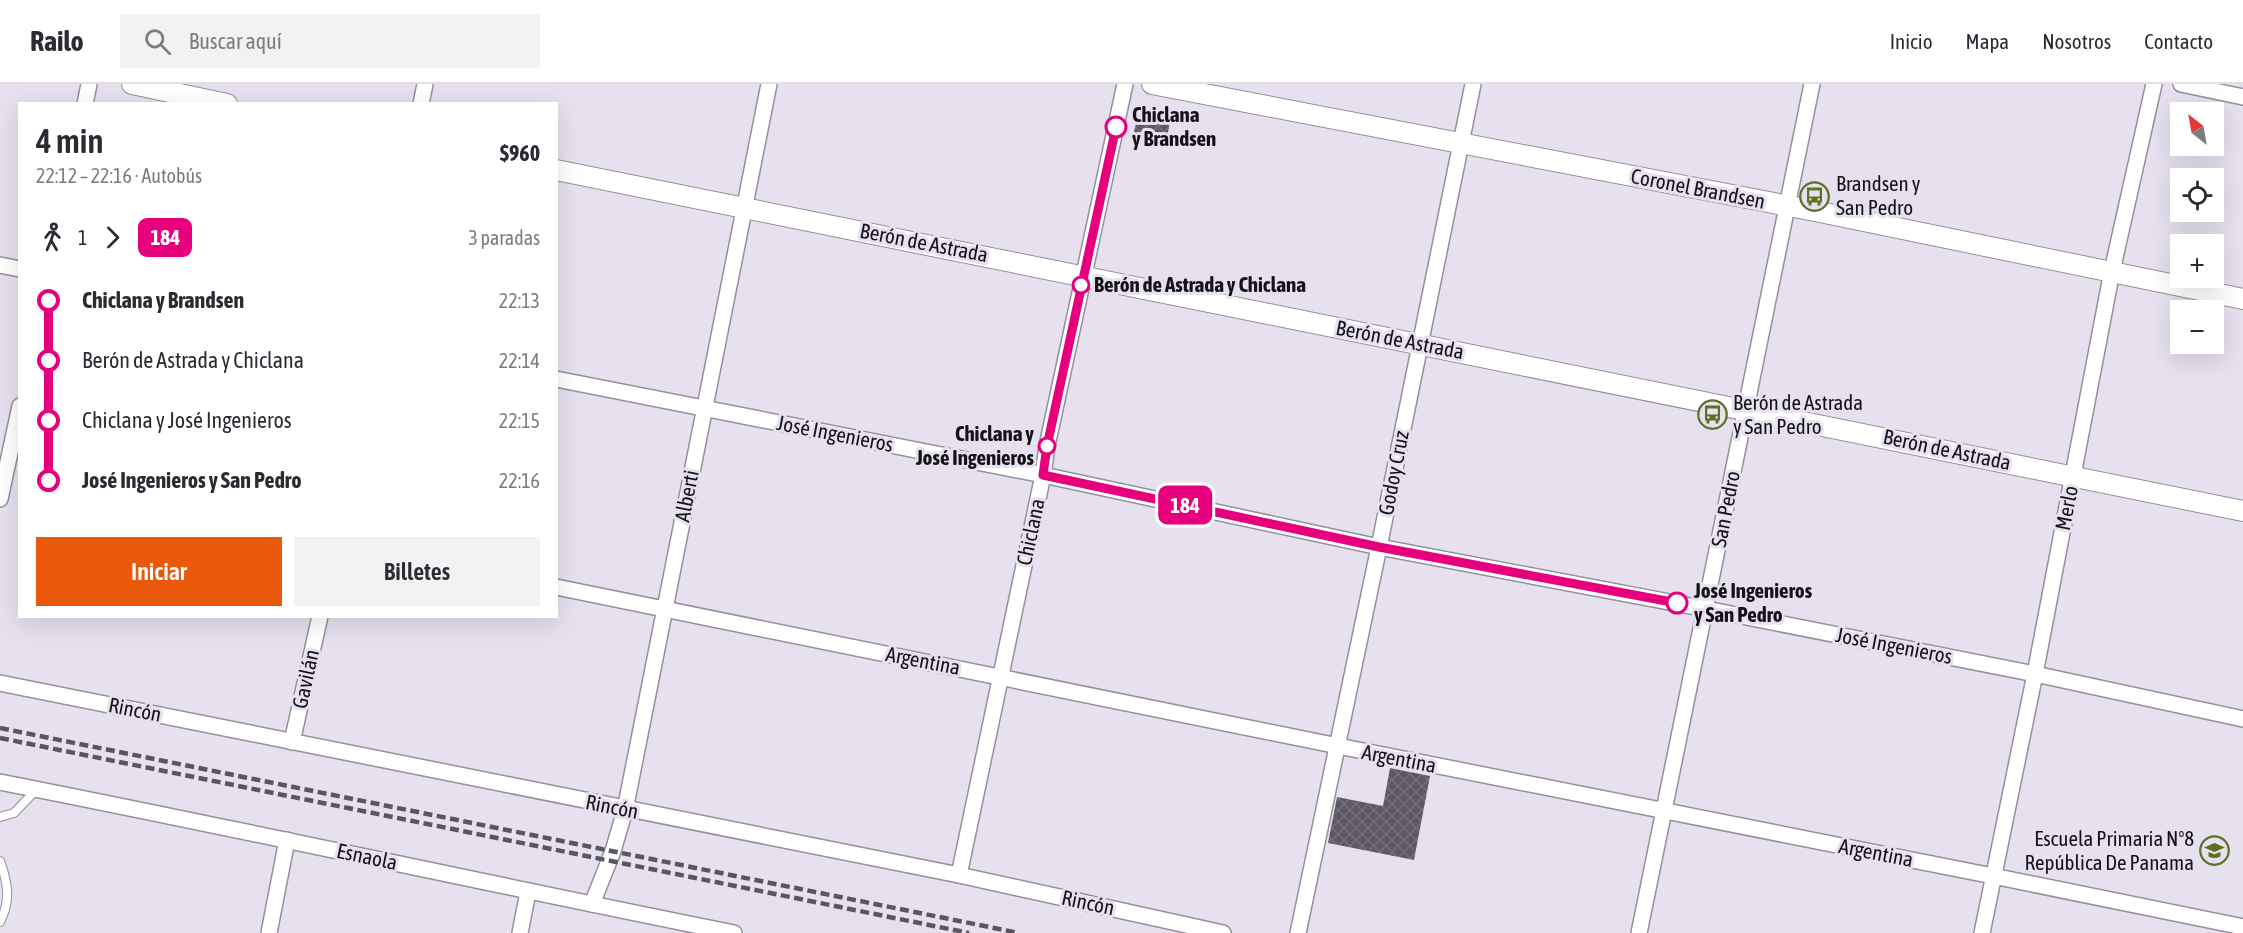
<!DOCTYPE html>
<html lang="es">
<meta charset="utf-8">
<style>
body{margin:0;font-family:"Asap Condensed",sans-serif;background:#f2f2f3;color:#2b2b33;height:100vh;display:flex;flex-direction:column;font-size:22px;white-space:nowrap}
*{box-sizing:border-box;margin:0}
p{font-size:20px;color:#7c7c81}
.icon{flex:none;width:33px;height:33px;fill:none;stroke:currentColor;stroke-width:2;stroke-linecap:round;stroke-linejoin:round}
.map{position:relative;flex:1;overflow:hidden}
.panel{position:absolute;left:18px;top:18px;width:540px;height:516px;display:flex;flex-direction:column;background:#fff;border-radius:0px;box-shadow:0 6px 24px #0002}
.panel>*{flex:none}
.badge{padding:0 12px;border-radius:9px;font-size:21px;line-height:39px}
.needle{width:39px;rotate:329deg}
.fabs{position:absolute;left:2170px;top:18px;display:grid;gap:12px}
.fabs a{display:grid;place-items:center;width:54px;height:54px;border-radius:0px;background:#fff;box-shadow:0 6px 24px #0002;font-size:30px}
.map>.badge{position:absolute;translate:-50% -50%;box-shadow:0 0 0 3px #fff}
.legs{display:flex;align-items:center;gap:9px;height:66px;padding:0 18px;font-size:20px}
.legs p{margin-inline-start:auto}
.summary{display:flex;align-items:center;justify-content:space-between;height:102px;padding:0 18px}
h1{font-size:33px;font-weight:600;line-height:45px}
.button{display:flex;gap:12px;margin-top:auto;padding:12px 18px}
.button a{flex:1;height:69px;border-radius:0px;background:#ea580c;color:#fff;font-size:24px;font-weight:600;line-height:69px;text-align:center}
.button a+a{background:#f2f2f3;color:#2b2b33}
ul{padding:0 18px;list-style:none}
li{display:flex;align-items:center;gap:21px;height:60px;font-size:22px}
li i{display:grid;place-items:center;width:9px;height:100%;margin:0 8px;background:currentColor}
li i::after{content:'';width:15px;height:15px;margin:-8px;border:4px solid;border-radius:50%;background:#fff}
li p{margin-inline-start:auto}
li:first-child i{background:linear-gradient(#0000 50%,currentColor 0)}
li:last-child i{background:linear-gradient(currentColor 50%,#0000 0)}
header{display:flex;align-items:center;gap:36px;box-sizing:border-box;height:84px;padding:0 30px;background:#fff;border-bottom:2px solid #e1e1e2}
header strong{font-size:28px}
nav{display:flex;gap:33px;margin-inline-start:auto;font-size:21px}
.search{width:420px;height:54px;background:#f2f2f3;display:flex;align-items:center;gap:15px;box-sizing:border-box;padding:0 21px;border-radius:0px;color:#7c7c81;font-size:22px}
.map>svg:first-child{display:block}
.building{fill:url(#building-cross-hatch)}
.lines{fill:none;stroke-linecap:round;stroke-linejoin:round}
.service-casing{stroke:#958f9d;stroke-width:10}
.minor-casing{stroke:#958f9d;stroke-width:18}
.tertiary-casing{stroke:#958f9d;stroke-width:22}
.service{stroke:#fff;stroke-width:8}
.minor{stroke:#fff;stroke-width:15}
.tertiary{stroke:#fff;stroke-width:20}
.rail{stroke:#5a565f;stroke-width:4.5;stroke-dasharray:9 4.5;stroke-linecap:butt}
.line-1-casing{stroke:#fff;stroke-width:14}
.line-1{stroke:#e6007e;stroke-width:9}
.stop-1-dot{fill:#fff;stroke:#e6007e;stroke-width:3}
.labels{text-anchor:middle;stroke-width:6;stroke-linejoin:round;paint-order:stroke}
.stop-label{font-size:21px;font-weight:bold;fill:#141217;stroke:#e6e0ef;text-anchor:start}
.poi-label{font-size:21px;fill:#141217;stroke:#e6e0ef;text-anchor:start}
.street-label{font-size:21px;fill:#141217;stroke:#e6e0ef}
</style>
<header>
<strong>Railo</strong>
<div class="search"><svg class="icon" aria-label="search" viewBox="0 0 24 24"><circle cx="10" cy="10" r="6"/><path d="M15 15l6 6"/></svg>Buscar aquí</div>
<nav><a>Inicio</a><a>Mapa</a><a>Nosotros</a><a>Contacto</a></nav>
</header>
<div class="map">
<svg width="2243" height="849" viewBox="0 0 2243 849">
<defs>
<pattern id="building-cross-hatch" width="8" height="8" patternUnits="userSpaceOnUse" patternTransform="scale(1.5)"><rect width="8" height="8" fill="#5e5865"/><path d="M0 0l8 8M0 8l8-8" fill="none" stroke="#74707a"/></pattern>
</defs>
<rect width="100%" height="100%" fill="#e6e0ef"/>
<!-- building -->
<g class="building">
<polygon points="1138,31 1170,38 1166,58 1133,52"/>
<polygon points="1390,684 1430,692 1414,776 1328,759 1337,713 1383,722"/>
</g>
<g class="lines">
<defs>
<g id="service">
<polyline points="0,733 14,729 36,706"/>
<path d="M0,777C8,799 11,817 0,838"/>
</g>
<g id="minor">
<polyline points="2181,0 2243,13"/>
<polyline points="85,20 89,0"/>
<polyline points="421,20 425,0"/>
<polyline points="0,181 20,185"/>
<polyline points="556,295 1043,391 1379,463 1706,525 2035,590 2243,635"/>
<polyline points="0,415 20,322"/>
<polyline points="556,503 1338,662 1993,792 2243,843"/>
<polyline points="0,599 959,791 1223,849"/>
<polyline points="292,658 320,532"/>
<path d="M0,698C245,746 489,800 734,849"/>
<polyline points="959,791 1043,391 1047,362 1125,0"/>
<polyline points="592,820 613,767 625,726 769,0"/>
<polyline points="269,849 287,756"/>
<polyline points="520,849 528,808"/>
<polyline points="1298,849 1379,463 1473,0"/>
<polyline points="1639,849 1812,0"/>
<polyline points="1982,849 2035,590 2112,187 2154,0"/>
</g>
<g id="tertiary">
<polyline points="132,0 227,20"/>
<polyline points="1152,0 1815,127 2243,215"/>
<polyline points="556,86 2243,427"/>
</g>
</defs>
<!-- service casing -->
<use href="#service" class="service-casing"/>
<!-- minor casing -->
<use href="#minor" class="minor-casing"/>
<!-- tertiary casing -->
<use href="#tertiary" class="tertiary-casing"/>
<!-- service -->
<use href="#service" class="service"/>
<!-- minor -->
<use href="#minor" class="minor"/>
<!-- tertiary -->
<use href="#tertiary" class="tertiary"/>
<!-- rail -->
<g class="rail">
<polyline points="0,644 1019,849"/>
<polyline points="0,654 969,849"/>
</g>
</g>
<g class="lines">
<defs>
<polyline id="line-1" points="1116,43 1047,362 1043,391 1379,463 1677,519"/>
</defs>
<!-- line-1 casing -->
<use href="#line-1" class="line-1-casing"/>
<!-- line-1 -->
<use href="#line-1" class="line-1"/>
</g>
<!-- icons -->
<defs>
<symbol id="bus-ring" viewBox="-11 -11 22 22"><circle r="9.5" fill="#e6e0ef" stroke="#5b7223" stroke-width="1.5"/><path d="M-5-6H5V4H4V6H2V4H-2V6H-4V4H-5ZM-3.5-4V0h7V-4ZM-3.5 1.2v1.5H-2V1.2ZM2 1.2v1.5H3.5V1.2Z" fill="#5b7223"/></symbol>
<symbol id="school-ring" viewBox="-11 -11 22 22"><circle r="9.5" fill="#e6e0ef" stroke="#5b7223" stroke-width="1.5"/><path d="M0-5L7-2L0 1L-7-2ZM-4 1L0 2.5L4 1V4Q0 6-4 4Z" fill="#5b7223"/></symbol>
</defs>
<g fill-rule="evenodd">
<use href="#bus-ring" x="1798" y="96" width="33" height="33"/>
<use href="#bus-ring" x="1696" y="314" width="33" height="33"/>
<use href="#school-ring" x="2198" y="750" width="33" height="33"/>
</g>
<!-- markers -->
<g class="stop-1-dot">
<circle cx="1116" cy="43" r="10"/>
<circle cx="1081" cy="201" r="8"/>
<circle cx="1047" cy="362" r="8"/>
<circle cx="1677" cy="519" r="10"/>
</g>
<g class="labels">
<!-- stop labels -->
<g class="stop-label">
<text x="1132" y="38">Chiclana<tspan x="1132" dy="24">y Brandsen</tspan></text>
<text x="1094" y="208">Berón de Astrada y Chiclana</text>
<text x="1034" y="357" text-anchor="end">Chiclana y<tspan x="1034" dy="24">José Ingenieros</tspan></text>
<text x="1694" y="514">José Ingenieros<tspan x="1694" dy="24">y San Pedro</tspan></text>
</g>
<!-- poi labels -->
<g class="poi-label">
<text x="1836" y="107">Brandsen y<tspan x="1836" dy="24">San Pedro</tspan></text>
<text x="1733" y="326">Berón de Astrada<tspan x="1733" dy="24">y San Pedro</tspan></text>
<text x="2194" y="762" text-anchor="end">Escuela Primaria Nº8<tspan x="2194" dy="24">República De Panama</tspan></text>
</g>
<!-- street labels -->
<g class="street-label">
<text transform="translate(1698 105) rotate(11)" y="7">Coronel Brandsen</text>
<text transform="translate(924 159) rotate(11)" y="7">Berón de Astrada</text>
<text transform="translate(1400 256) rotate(11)" y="7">Berón de Astrada</text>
<text transform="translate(835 350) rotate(11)" y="7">José Ingenieros</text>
<text transform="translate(1947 366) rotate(12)" y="7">Berón de Astrada</text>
<text transform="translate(1394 389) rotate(-79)" y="7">Godoy Cruz</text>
<text transform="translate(687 412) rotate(-79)" y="7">Alberti</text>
<text transform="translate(2067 424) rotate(-79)" y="7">Merlo</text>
<text transform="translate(1726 425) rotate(-79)" y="7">San Pedro</text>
<text transform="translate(1031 448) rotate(-78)" y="7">Chiclana</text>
<text transform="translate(1894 562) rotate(11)" y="7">José Ingenieros</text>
<text transform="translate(923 577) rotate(11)" y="7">Argentina</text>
<text transform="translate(306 595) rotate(-78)" y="7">Gavilán</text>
<text transform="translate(135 626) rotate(11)" y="7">Rincón</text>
<text transform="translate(1399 675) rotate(11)" y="7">Argentina</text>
<text transform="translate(612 723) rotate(11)" y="7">Rincón</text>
<text transform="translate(1876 769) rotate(11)" y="7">Argentina</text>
<text transform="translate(367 773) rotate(12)" y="7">Esnaola</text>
<text transform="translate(1088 819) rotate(12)" y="7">Rincón</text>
</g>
</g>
</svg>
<div class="fabs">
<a><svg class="needle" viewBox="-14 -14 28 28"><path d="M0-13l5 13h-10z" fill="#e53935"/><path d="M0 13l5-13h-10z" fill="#7c7c81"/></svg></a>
<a><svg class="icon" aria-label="locate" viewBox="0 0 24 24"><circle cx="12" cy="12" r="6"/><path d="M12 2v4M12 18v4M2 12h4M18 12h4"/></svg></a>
<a>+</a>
<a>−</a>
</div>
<b class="badge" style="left:1185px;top:421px;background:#e6007e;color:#fff">184</b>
<section class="panel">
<div class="summary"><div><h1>4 min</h1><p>22:12 – 22:16 · Autobús</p></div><b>$960</b></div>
<div class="legs"><svg class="icon" aria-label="walk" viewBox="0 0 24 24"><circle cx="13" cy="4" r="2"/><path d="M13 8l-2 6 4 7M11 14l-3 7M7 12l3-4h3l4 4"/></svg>1<svg class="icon" aria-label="forward" viewBox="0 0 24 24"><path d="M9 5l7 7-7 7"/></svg><b class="badge" style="background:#e6007e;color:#fff">184</b><p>3 paradas</p></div>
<ul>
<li><i style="color:#e6007e"></i><b>Chiclana y Brandsen</b><p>22:13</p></li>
<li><i style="color:#e6007e"></i><span>Berón de Astrada y Chiclana</span><p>22:14</p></li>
<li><i style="color:#e6007e"></i><span>Chiclana y José Ingenieros</span><p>22:15</p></li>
<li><i style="color:#e6007e"></i><b>José Ingenieros y San Pedro</b><p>22:16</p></li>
</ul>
<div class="button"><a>Iniciar</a><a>Billetes</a></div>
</section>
</div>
